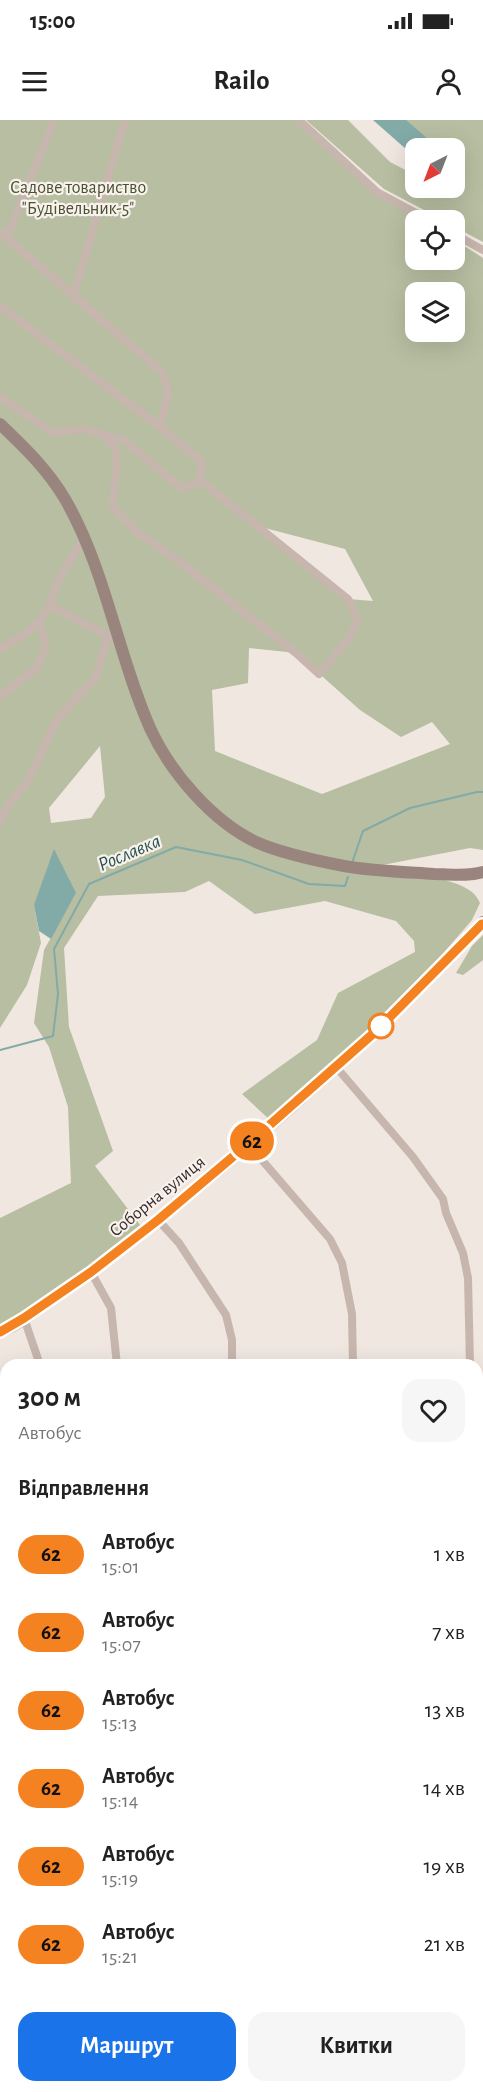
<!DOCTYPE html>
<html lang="uk">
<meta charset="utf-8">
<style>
body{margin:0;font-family:"Alegreya Sans",sans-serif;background:#f6f6f6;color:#222;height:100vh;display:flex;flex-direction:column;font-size:22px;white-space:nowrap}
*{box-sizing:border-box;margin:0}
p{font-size:20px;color:#767676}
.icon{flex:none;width:33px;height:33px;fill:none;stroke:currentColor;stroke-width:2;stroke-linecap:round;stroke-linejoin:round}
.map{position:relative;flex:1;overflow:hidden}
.details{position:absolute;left:0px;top:1239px;width:483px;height:734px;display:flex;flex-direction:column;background:#fff;border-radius:18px 18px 0 0;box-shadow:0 6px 24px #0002}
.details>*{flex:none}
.badge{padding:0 12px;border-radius:20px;font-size:21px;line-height:39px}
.needle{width:39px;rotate:222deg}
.controls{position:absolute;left:405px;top:18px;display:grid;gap:12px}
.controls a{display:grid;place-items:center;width:60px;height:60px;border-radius:12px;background:#fff;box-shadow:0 6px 24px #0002;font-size:30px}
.map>.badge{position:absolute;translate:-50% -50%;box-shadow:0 0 0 3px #fff}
h2{padding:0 18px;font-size:22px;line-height:54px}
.round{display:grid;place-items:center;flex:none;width:63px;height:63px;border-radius:18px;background:#f6f6f6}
.head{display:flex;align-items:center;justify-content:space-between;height:102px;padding:0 18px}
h1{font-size:28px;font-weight:600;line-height:45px}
.button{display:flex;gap:12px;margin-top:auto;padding:12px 18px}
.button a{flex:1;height:69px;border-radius:18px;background:#1a73e8;color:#fff;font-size:24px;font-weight:600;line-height:69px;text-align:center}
.button a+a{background:#f6f6f6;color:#222}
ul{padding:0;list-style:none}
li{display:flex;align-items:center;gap:18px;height:78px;padding:0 18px}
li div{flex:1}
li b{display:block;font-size:22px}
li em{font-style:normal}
li .badge{min-width:66px;font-weight:700;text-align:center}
.status{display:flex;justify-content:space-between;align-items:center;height:42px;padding:0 30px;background:#fff;direction:ltr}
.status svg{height:16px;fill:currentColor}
header{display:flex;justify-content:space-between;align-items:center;height:78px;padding:0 18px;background:#fff;font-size:27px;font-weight:600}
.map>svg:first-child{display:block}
.green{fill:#b7bea1;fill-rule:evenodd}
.water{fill:#82aaa7}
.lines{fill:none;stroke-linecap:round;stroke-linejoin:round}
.stream{stroke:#82aaa7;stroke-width:2}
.street{stroke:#c7b6ad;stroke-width:8}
.secondary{stroke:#9a857e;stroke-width:12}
.line-casing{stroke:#fff;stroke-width:14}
.line{stroke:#f58220;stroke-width:9}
.stop-dot{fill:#fff;stroke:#f58220;stroke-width:3}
.labels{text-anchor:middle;stroke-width:4.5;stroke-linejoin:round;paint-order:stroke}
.park-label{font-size:18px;fill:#495131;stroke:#f8f1ec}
.street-label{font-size:18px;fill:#362d2b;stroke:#f8f1ec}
.water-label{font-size:20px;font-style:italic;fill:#255351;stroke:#f8f1ec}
</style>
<div class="status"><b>15:00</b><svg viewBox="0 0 49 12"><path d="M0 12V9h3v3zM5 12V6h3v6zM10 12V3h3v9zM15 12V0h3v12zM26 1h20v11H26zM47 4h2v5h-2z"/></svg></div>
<header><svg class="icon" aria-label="menu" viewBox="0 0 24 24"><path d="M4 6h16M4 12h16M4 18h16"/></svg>Railo<svg class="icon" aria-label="person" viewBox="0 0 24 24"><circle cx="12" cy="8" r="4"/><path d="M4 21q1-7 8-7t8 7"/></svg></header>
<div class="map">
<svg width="483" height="1972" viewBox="0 0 483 1972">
<rect width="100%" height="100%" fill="#f0e7e0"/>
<!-- green -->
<g class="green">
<path d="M0,0H299L373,69L424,100H416V140H454L455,120L483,138V730L470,728L367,748C393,751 453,756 472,772C476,775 478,779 480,783L472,800L375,912L273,1003L242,974L317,920L338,873L415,832L414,821L396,801L325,781L255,794L209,761L185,772L98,776L64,828L69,907L113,1031L95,1046L144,1110L0,1212V1098L71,1063L68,987L49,927L34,903L44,830L76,773L34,785L41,823L27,865L0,908ZM416,172H454V212H416ZM261,407L345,429L373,481L348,479ZM249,528L296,533L360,590L401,617L432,602L450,624L322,674L215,631L212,570L248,563ZM100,626L105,677L91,698L51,703L49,688Z"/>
<polygon points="306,0 348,0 390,42 415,55 416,68 454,68 454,28 416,28 375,0 483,0 483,122 455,107 454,100 443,100 384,69"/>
<polygon points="483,815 483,840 463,855 456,853 472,826"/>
<polygon points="6,1419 6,1495 0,1516 0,1423"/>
<polygon points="302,1966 429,1966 431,1972 352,1972 343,1967 319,1972 301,1972"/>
</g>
<!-- water -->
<g class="water">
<polygon points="373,0 406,0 436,26 436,28 416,28 415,37"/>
<polygon points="54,729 76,773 51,819 39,811 34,785"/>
</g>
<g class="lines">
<!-- stream -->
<g class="stream">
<polyline points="352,743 363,711 410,688 477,672 483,672"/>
<polyline points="0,930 53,916 58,874 54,829 89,764 176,727 242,740 309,764 345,766 348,757"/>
</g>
<!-- street -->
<g class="street">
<polyline points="299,0 377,72 429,100"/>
<polyline points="0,112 163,253 168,273 160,307"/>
<polyline points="454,114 483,130"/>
<polyline points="7,117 54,0"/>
<polyline points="73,177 125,0"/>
<polyline points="0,186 160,307 202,342 200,362 181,368 124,320 83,309 54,313 0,277"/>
<polyline points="102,314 116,330 117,347 112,386 138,413 176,439 296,533 319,554 349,518 358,499 348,479 200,360"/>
<polyline points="50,485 108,516 112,515"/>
<polyline points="0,529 22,516 39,502 50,485 59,458 84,418"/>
<polyline points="0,576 37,548 46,526 39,502"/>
<polyline points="0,703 8,685 27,663 56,601 96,557 108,516"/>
<polyline points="337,948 413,1037 443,1079 446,1093 463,1133 468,1158 470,1245"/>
<polyline points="248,1024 330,1119 342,1143 352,1194 353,1245"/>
<polyline points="158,1100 179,1123 226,1195 232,1220 232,1245"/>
<polyline points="91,1152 111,1188 117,1245"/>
<polyline points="24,1198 40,1245"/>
<polyline points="0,1357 6,1355"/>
<polyline points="477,1385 483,1385"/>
<polyline points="477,1542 483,1542"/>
<polyline points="0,1543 6,1545"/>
<polyline points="0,1632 6,1634"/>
<polyline points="477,1706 483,1706"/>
<polyline points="0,1710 6,1710"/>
<polyline points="0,1854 6,1805"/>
<polyline points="148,1972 148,1966"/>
<polyline points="291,1972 291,1966"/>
</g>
<!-- secondary -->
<g class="secondary">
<path d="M0,304C25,328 47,349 65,379C106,450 117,533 150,608C170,652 212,701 256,722C280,733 318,741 344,746C373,751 404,752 434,754C450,754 467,757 483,752"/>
<path d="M0,1212C14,1207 27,1197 39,1188C68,1169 95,1148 123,1127C251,1027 372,920 483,802"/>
</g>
</g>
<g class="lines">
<defs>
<polyline id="line" points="0,1212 24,1198 91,1152 158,1100 248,1024 375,912 482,804"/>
</defs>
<!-- line casing -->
<use href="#line" class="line-casing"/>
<!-- line -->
<use href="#line" class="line"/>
</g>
<!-- markers -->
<circle class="stop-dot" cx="381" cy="906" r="12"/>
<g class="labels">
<!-- park labels -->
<g class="park-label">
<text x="78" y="73">Садове товариство<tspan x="78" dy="21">"Будівельник-5"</tspan></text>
</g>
<!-- street labels -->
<g class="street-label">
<text transform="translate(157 1076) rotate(-39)" y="6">Соборна вулиця</text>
</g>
<!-- water labels -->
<g class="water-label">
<text transform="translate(129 732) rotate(-23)" y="7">Рославка</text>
</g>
</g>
</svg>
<div class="controls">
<a><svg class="needle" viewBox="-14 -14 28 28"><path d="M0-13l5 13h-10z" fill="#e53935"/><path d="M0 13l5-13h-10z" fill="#767676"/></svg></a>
<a><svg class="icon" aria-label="locate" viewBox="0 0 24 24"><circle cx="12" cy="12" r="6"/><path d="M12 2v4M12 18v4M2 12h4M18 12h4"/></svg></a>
<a><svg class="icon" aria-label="layers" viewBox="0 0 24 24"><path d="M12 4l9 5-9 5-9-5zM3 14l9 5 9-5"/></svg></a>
</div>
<b class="badge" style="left:252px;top:1021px;background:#f58220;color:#111">62</b>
<section class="details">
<div class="head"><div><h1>300 м</h1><p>Автобус</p></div><a class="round"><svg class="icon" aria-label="heart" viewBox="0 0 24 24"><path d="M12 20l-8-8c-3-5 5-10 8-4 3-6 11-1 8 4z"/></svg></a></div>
<h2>Відправлення</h2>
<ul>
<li><span class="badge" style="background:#f58220;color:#111">62</span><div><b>Автобус</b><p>15:01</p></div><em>1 хв</em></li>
<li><span class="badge" style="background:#f58220;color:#111">62</span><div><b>Автобус</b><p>15:07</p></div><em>7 хв</em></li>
<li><span class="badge" style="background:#f58220;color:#111">62</span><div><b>Автобус</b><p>15:13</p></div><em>13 хв</em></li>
<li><span class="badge" style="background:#f58220;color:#111">62</span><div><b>Автобус</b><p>15:14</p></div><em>14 хв</em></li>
<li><span class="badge" style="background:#f58220;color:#111">62</span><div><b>Автобус</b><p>15:19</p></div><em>19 хв</em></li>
<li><span class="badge" style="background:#f58220;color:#111">62</span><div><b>Автобус</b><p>15:21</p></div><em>21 хв</em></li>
</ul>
<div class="button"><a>Маршрут</a><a>Квитки</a></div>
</section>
</div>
